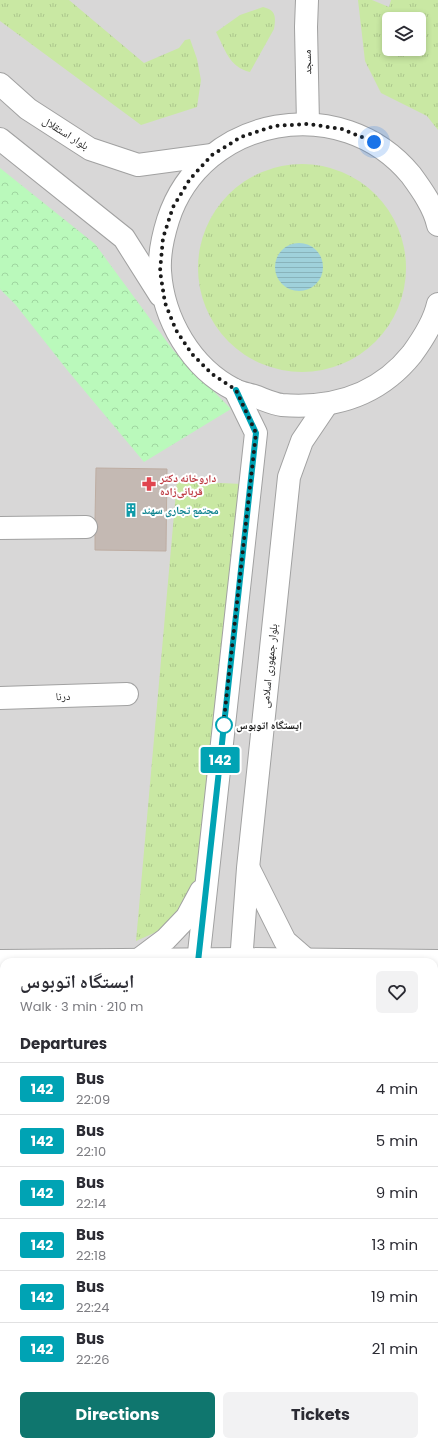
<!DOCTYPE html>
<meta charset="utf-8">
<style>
body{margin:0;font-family:Poppins,"Noto Naskh Arabic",sans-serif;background:#f2f2f3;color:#2b2b33;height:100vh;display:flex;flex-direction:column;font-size:15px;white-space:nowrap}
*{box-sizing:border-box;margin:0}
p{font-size:13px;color:#7c7c81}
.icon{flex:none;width:22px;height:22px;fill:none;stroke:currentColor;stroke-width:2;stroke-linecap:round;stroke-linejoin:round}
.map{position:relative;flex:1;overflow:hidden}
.details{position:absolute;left:0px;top:958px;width:438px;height:488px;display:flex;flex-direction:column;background:#fff;border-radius:12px 12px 0 0;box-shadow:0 2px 6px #0003}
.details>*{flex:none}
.badge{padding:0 8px;border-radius:3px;font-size:14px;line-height:26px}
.controls{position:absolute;left:382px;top:12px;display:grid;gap:8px}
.controls a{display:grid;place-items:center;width:44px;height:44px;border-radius:6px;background:#fff;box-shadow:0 2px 6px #0003;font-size:20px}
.you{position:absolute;width:20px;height:20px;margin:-10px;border:3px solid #fff;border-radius:50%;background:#1a73e8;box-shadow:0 0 0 6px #1a73e833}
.map>.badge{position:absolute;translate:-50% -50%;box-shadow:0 0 0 2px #fff}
h2{padding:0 20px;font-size:15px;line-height:36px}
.round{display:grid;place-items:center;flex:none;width:42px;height:42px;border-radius:6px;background:#f2f2f3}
.summary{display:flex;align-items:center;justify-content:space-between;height:68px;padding:0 20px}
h1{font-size:19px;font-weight:700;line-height:30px}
.button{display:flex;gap:8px;margin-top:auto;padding:8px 20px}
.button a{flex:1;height:46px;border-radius:6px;background:#0f766e;color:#fff;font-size:16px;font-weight:700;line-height:46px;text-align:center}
.button a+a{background:#f2f2f3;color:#2b2b33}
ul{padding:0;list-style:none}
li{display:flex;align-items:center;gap:12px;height:52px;padding:0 20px;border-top:1px solid #e1e1e2}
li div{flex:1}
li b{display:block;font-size:15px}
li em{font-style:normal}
li .badge{min-width:44px;font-weight:700;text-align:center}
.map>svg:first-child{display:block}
.residential{fill:#d8d7d7;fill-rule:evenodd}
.grass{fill:url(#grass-tufts);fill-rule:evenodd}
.park{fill:url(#park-crowns)}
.water{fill:url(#water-rules)}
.building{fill:#c4b9b3;stroke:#beada2}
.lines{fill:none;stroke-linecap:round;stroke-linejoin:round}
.minor-casing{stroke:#a1a1a1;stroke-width:24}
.minor{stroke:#fff;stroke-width:22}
.line-casing{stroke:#fff;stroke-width:9}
.line{stroke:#00a3b4;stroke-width:6}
.walk{stroke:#1a1a1a;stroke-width:4;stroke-dasharray:0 7.2}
.stop-dot{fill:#fff;stroke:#00a3b4;stroke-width:2}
.labels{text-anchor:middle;stroke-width:4;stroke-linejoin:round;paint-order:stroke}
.street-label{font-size:11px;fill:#1a1a1a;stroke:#fff}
.health-label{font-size:11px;font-weight:bold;fill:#be3a42;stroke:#fff;text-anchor:start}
.culture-label{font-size:11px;font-weight:bold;fill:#0d838f;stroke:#fff;text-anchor:start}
.stop-label{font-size:11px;font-weight:bold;fill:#1a1a1a;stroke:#fff;text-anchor:start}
</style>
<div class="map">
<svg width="438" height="1446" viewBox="0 0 438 1446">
<defs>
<pattern id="grass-tufts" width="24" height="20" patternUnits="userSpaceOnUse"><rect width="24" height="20" fill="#c9e8a3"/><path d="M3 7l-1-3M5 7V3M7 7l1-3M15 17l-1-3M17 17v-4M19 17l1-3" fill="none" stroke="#acc68c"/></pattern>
<pattern id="park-crowns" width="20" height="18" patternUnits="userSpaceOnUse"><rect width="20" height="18" fill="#baf9bb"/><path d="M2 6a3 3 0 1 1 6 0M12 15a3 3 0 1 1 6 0" fill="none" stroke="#9fd5a0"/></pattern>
<pattern id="water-rules" width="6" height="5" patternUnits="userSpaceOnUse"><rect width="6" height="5" fill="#9fd1db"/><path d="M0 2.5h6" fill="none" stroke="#88b3bb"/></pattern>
</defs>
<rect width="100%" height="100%" fill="#ece7df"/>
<!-- residential -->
<path class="residential" d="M0,0H438V1446H0ZM389,19H419V49H389ZM4,962H434V1442H4Z"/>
<!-- grass -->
<g class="grass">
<polygon points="0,0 69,0 144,63 179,48 185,40 190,39 197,59 201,80 197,107 141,125 0,21"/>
<path d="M358,0H372L389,7L391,0H438V130L427,116L381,93L365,61ZM389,19H419V49H389Z"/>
<path d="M263,7C276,10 276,17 274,29L250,72C229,67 225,49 216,32L240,15Z"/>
<circle cx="302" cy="268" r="104"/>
<polygon points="177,481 242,484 195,881 179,909 163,929 136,941"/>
</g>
<!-- park -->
<g class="park">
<polygon points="0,168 95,244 173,350 231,409 144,462 68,371 15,304 0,289"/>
<polygon points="434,1258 438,1258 438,1446 212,1446 213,1442 434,1442"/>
</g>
<!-- water -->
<circle class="water" cx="299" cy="267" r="24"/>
<!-- building -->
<polygon class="building" points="96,468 167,469 166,551 95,550 95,535 98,527 95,519"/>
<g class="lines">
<defs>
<g id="minor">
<polyline points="307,0 306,27 308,124"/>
<polyline points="0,84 28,109 90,149 138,165 212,155"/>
<polyline points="0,139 124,238 160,295"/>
<path d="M438,225C434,207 422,190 411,175C342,91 202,115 168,220C163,236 159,254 160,271C163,319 191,368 235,390C241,393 248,394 254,396C263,399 273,404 282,405C333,409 379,395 412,354C423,339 434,322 438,304"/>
<polyline points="0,528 86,527"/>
<polyline points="0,698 127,694"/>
<polyline points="249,869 285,941 308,961"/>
<polyline points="138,960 166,939 187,917 201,891"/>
<polyline points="0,961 242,959 438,961"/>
<polyline points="198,962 256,433 235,390"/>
<polyline points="241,962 248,868 289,477 302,441 327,404"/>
<polyline points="0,997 4,998"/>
<polyline points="434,1006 438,1006"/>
<polyline points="434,1221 438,1173"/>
<polyline points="434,1227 436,1244 438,1246"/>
<polyline points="154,1446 155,1442"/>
<polyline points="195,1446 195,1442"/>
</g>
</defs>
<!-- minor casing -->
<use href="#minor" class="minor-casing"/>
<!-- minor -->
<use href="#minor" class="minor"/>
</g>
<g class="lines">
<defs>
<polyline id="line" points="198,962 256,433 236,390"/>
</defs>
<!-- line casing -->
<use href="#line" class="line-casing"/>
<!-- line -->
<use href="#line" class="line"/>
<!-- walk -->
<polyline class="walk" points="224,725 223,728 256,433 236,390 212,374 192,354 176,330 165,303 160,271 163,238 173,207 190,179 212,155 241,137 274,126 308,124 342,129 374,142"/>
</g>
<!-- icons -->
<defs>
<symbol id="pharmacy-bare" viewBox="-9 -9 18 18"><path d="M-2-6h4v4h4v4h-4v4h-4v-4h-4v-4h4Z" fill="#e0444e" stroke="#fff" stroke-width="2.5" paint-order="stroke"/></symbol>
<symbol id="building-bare" viewBox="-9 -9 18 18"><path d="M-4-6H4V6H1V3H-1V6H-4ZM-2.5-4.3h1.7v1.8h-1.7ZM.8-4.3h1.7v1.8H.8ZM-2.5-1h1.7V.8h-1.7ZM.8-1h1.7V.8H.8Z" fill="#0f9aa8" stroke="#fff" stroke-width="2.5" paint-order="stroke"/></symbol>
</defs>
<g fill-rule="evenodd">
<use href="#pharmacy-bare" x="139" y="474" width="20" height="20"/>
<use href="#building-bare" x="121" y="500" width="20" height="20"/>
</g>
<!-- markers -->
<circle class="stop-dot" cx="224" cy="725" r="8"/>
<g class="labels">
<!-- street labels -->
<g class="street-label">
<text transform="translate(307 62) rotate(-91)" y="4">مسجد</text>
<text transform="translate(66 133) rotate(32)" y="4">بلوار استقلال</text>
<text transform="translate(269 666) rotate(-84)" y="4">بلوار جمهوری اسلامی</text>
<text transform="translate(63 696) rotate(-2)" y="4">درنا</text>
</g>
<!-- health labels -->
<g class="health-label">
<text x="160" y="482">داروخانه دکتر<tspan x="160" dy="13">قربانی‌زاده</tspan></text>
</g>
<!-- culture labels -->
<g class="culture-label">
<text x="142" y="514">مجتمع تجاری سهند</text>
</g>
<!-- stop labels -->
<g class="stop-label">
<text x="236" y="729">ایستگاه اتوبوس</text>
</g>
</g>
</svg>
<div class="controls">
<a><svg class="icon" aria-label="layers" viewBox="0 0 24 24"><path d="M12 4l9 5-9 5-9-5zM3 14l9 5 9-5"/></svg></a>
</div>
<div class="you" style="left:374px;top:142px"></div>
<b class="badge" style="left:220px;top:760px;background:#00a3b4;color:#fff">142</b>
<section class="details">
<div class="summary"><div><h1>ایستگاه اتوبوس</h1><p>Walk · 3 min · 210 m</p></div><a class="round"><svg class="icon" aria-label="heart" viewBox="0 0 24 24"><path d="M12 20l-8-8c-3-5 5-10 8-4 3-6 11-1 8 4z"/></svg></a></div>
<h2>Departures</h2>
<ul>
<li><span class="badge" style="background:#00a3b4;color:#fff">142</span><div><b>Bus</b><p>22:09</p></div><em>4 min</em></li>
<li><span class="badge" style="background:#00a3b4;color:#fff">142</span><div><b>Bus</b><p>22:10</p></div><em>5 min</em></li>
<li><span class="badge" style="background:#00a3b4;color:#fff">142</span><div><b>Bus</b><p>22:14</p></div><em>9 min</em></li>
<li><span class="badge" style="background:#00a3b4;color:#fff">142</span><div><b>Bus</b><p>22:18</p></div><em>13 min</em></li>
<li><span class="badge" style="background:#00a3b4;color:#fff">142</span><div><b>Bus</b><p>22:24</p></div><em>19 min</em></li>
<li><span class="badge" style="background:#00a3b4;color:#fff">142</span><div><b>Bus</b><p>22:26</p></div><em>21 min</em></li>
</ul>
<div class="button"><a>Directions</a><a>Tickets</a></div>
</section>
</div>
